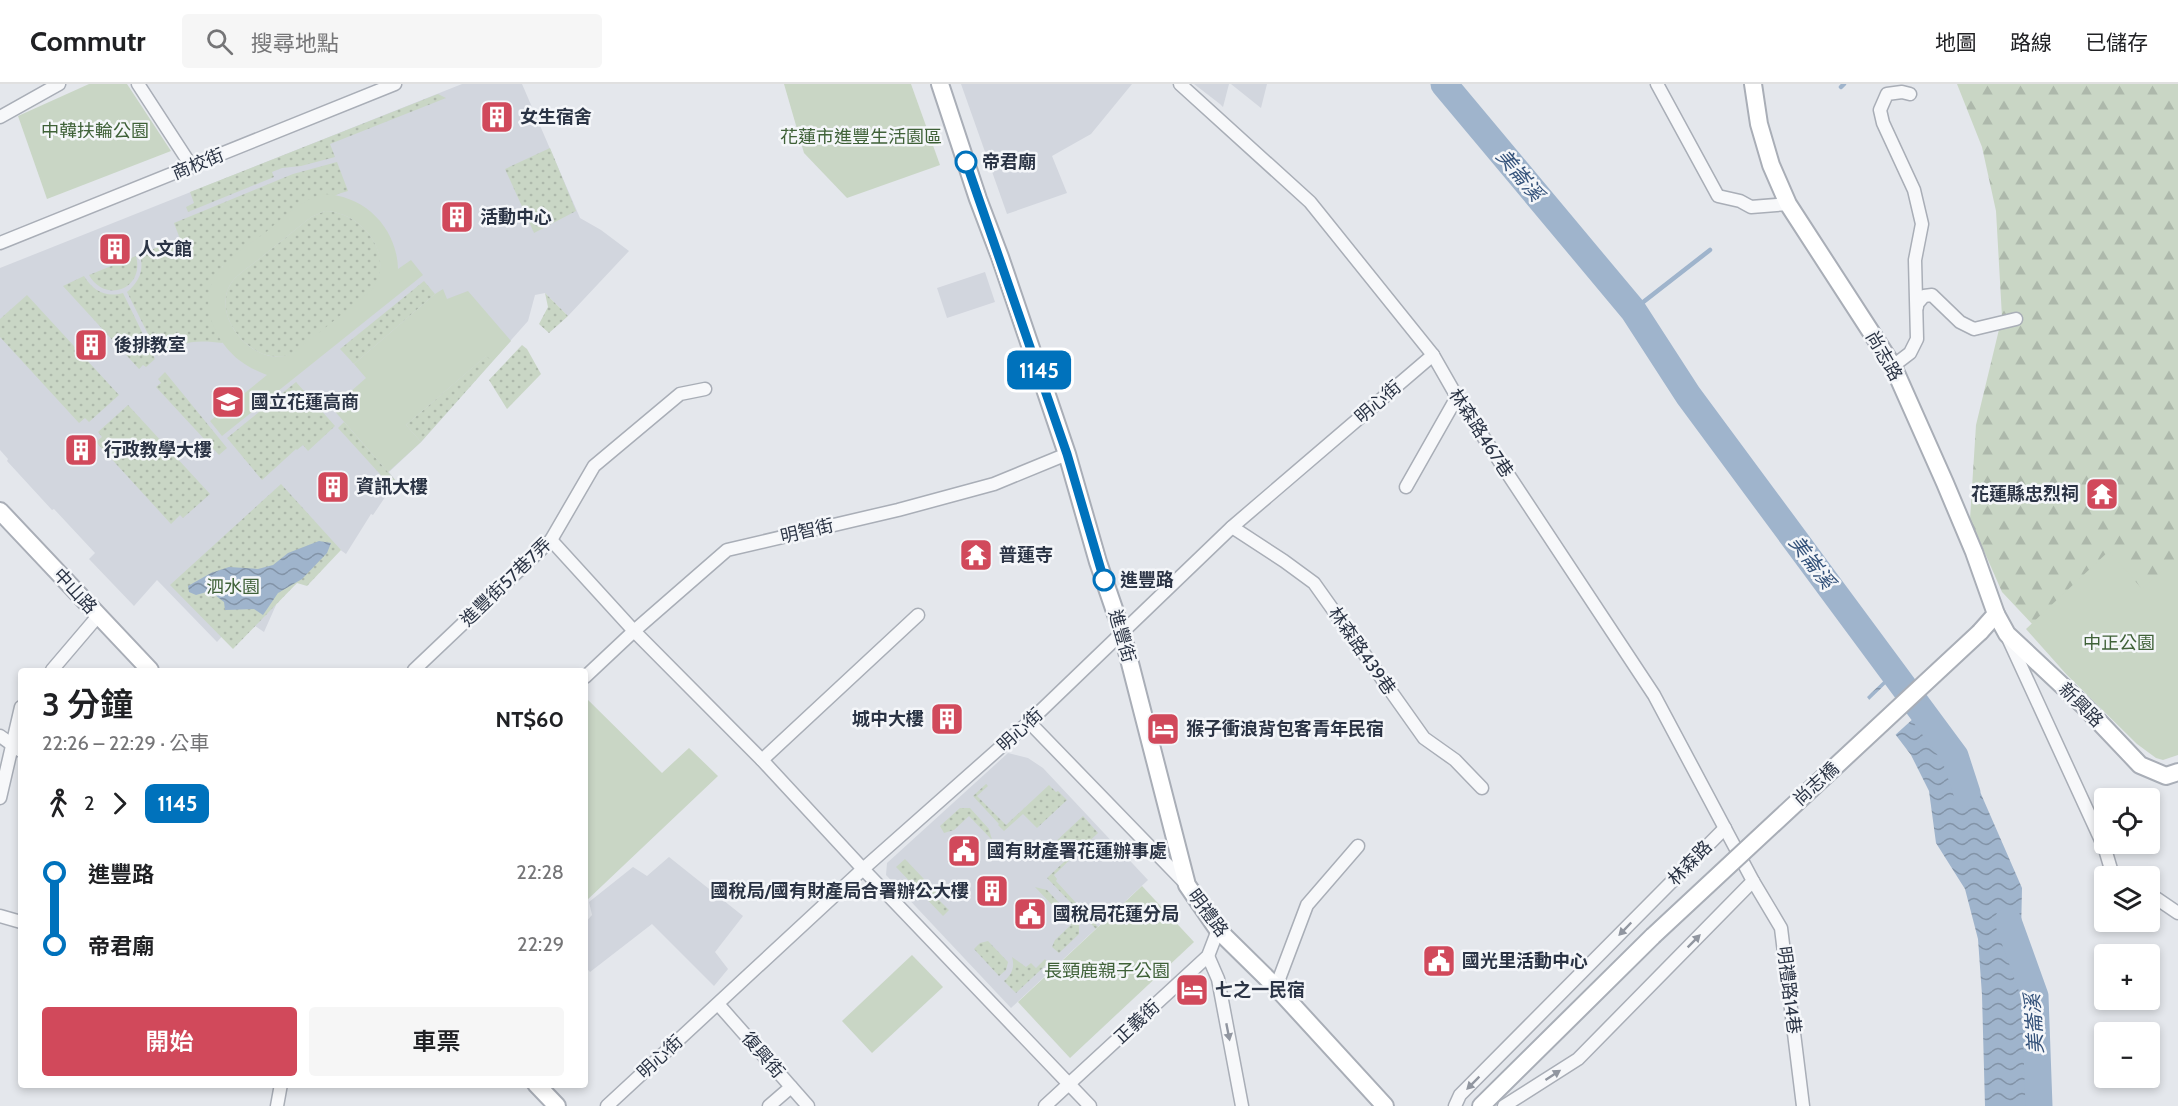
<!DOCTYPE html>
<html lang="zh-TW">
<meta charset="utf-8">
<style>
body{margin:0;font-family:Cabin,"Noto Sans TC",sans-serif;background:#f6f6f6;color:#202124;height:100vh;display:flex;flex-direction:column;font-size:22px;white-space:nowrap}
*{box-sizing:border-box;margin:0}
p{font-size:20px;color:#757577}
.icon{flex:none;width:33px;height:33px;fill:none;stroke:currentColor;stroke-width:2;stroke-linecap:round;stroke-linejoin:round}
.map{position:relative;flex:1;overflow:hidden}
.drawer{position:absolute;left:18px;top:584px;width:570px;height:420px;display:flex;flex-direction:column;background:#fff;border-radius:6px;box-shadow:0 3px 9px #0003}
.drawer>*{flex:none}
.badge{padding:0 12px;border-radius:9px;font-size:21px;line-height:39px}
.buttons{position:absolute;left:2094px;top:704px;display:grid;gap:12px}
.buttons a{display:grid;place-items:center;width:66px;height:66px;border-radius:6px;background:#fff;box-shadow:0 3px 9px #0003;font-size:30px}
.map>.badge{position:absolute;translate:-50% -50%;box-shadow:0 0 0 3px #fff}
.legs{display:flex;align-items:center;gap:9px;height:66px;padding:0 24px;font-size:20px}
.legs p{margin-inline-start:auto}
.headline{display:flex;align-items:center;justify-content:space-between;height:102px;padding:0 24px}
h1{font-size:33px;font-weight:600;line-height:45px}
.action{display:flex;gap:12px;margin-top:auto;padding:12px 24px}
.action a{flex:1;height:69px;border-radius:6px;background:#d1495b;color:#fff;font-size:24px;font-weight:600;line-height:69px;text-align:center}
.action a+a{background:#f6f6f6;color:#202124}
ul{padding:0 24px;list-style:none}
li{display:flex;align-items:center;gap:21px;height:72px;font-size:22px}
li i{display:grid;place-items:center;width:9px;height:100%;margin:0 8px;background:currentColor}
li i::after{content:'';width:15px;height:15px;margin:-8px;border:4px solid;border-radius:50%;background:#fff}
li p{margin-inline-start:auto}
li:first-child i{background:linear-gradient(#0000 50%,currentColor 0)}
li:last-child i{background:linear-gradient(currentColor 50%,#0000 0)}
header{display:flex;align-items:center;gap:36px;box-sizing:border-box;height:84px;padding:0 30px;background:#fff;border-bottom:2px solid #e0e0e0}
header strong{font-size:28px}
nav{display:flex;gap:33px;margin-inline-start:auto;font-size:21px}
.search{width:420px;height:54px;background:#f6f6f6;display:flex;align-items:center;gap:15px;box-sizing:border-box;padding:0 21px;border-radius:6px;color:#757577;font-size:22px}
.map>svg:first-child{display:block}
.built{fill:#d2d6de}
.grass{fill:url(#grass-dots)}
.forest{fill:url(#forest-firs)}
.park{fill:#c9d6c5;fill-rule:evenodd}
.water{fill:url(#water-waves)}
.pier{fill:#e4e7ec}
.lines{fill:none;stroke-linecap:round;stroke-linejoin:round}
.stream{stroke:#9fb4cc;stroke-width:4.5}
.river{stroke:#9fb4cc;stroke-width:27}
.street-casing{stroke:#a9aeb7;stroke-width:15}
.secondary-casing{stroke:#a9aeb7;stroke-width:20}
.street{stroke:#f7f8fa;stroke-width:12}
.secondary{stroke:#fff;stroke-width:16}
.secondary-bridge-casing{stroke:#a9aeb7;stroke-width:20;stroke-linecap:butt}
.secondary-bridge{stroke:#fff;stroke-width:16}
.oneway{fill:#9196a0}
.line-1-casing{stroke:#fff;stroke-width:14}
.line-1{stroke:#0072bc;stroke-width:9}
.stop-1-dot{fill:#fff;stroke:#0072bc;stroke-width:3}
.labels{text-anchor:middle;stroke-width:5;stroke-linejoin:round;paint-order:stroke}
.poi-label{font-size:18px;font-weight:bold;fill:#2b3445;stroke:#f4f6f9;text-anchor:start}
.park-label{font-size:18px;fill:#3f6138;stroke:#f4f6f9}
.stop-label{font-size:18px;font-weight:bold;fill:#2b3445;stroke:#f4f6f9;text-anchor:start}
.street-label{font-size:18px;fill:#2b3445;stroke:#f4f6f9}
.water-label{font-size:20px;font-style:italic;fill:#34527a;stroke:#f4f6f9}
</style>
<header>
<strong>Commutr</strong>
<div class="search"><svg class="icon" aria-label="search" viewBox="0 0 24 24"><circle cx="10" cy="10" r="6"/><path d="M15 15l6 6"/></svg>搜尋地點</div>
<nav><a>地圖</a><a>路線</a><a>已儲存</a></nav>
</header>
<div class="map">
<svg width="2178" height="1022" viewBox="0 0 2178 1022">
<defs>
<pattern id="grass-dots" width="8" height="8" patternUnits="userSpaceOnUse" patternTransform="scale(1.5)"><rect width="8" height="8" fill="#c9d6c5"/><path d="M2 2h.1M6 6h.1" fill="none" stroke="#adb8ab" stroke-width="1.8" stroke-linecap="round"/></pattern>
<pattern id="forest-firs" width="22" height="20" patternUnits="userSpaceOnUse" patternTransform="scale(1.5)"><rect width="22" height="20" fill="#c9d6c5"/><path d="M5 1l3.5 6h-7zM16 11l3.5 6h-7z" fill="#adb8ab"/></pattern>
<pattern id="water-waves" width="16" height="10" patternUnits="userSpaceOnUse" patternTransform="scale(1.5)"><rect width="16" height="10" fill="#9fb4cc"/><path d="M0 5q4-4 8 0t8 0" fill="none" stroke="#8293a7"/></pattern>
</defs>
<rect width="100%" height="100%" fill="#e4e7ec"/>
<!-- built -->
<g class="built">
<polygon points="462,0 522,0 580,134 601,146 629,167 568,232 545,209 535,211 528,237 421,358 389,388 396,397 373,431 371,430 346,470 301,437 284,475 276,521 264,548 240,532 217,558 157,496 134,522 89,475 95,469 54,425 52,426 7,377 8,375 0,366 0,184"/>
<polygon points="961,0 1132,0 1091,50 1052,72 1067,109 1007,130"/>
<polygon points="1194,0 1229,0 1223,23 1220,20"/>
<polygon points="1231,0 1267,0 1261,24"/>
<polygon points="985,188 995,218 947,234 937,204"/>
<polygon points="1008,669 1028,674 1043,684 1148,796 1011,924 886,791 887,779"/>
<polygon points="669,773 743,832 715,868 728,885 714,902 652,840 590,888 585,882 585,839 592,831 589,818 633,783 647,792"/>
</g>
<!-- grass -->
<g class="grass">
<polygon points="438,10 446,14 330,60 335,73 301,82 282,84 272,88 274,93 188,128 186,123 194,119 190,108"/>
<polygon points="550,64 576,127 534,149 505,85"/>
<path d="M337,78L348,107L338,110L222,183L217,249L223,259C199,256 180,256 159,272L127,208C140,197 144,186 140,170L180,155L174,139L293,90Z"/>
<path d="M325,127C364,128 397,174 372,207L296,268C259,289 210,235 230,201C235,192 246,185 254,179C273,164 292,148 311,133Z"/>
<path d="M136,172C145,205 105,220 89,191Z"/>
<path d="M84,192C93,207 106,214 123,209L155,275L146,283L143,281L139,285L63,202Z"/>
<polygon points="424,197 435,210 354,280 340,265"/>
<polygon points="545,209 568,232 549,249 539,240 548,223"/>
<polygon points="27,211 119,311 89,338 85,334 79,339 0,253 0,235"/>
<polygon points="522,261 527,265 541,290 507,325 489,296"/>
<polygon points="487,271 493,277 421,358 406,341"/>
<polygon points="165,288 227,364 219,371 156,303 161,299 158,295"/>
<polygon points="296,298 335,342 308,367 303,361 297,366 296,365 262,396 227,354"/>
<polygon points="128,321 210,410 183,434 180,431 171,440 96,358 102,353 98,348"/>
<polygon points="344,338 396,397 386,413 381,407 389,400 338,344"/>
<polygon points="281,400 341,466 307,502 297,499 233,565 170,501"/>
<polygon points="986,700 988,702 977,712 1006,741 1049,701 1056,708 1058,707 1067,716 1037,744 1023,730 1004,747 998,741 999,740 973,712"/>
<polygon points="960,724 970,724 989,745 992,756 969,732 954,746 944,749 940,742"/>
<polygon points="1083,732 1098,749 1054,791 1057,795 1056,797 1098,843 1096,845 1047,794 1066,776 1052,761"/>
<polygon points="905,775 940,812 937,814 949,826 943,832 896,783"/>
<polygon points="1035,803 1047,806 1079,840 1079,850 1059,869 1052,863 1055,856 1071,841"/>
<polygon points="988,857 1008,878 1006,886 999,892 974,865 980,859"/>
<path d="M1012,873L1026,883L1031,879L1036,884L1045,875L1048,879L1016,909L1004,897C1012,890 1015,883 1012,873Z"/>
</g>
<!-- forest -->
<polygon class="forest" points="1957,0 2178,0 2178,663 2140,655 2002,508 1970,435 1976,341 2002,233 1996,127 1982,63"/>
<!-- park -->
<g class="park">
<polygon points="89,0 127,0 171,67 47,115 18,32"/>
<polygon points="784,0 911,0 940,81 847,114 804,69"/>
<path d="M323,110C365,111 397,144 398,185L411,176L423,191L222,352L210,337L267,291C257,287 248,283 239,276C215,257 197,218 217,190C228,173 250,160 266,148C284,133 301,116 323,110ZM325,127C364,128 397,174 371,207L295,268C259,289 210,235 230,201C235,192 246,185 254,179C273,164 292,148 311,133Z"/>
<polygon points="443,205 447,215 468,207 511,257 493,277 486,272 406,341 421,358 388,388 332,324 366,294 354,280 435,210"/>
<polygon points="2109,467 2142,505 2178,473 2178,671 2163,676 2156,674 2137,660 2067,591 2026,545"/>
<polygon points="585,613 662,689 689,664 718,692 585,818"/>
<polygon points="1142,802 1194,858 1070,974 1018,918"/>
<polygon points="912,871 943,903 872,969 842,937"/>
</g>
<!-- water -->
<g class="water">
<polygon points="319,457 331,459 327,469 302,495 278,509 263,531 254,525 225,526 224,518 210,507 196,511 189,508 188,502 211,489 229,483 258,485 273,481 288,469"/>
<polygon points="1895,586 1981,710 2022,804 2020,895 2030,954 2036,1022 1985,1022 1982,911 1978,855 1965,805 1936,759 1929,707 1911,671 1867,613"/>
</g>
<!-- pier -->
<polygon class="pier" points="1899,587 1925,624 1893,653 1867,618"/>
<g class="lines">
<!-- stream -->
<g class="stream">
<polyline points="1841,3 1844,0"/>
<polyline points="1633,226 1710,166"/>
</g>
<!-- river -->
<g class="river">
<polyline points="1444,0 1633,226 1688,311 1955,672 1967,709"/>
<polyline points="2008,837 2035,912 2039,1022"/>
</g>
<defs>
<g id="street">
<polyline points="138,0 192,83"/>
<polyline points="1180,0 1310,118 1433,271 1457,313 1654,611 1753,797 1578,975 1504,1022"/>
<polyline points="1657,0 1718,112 1740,117 1751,123 1788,120"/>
<polyline points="0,33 59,0"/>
<polyline points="0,159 395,0"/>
<polyline points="1917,223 1917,220 1924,212 1932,211 1960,238 1974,245 2016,235"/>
<polyline points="1893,282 1910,269 1917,255 1915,176 1922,140 1914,106 1883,39 1880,26 1887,10 1902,8 1910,10"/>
<polyline points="1406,403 1457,313"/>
<polyline points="1232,443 1284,477 1314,499 1424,654 1455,676 1482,704"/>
<polyline points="551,456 634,547 762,676 863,785 1090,1022"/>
<polyline points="2008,554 2105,765 2113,792"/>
<polyline points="52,586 98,532"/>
<polyline points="414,586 551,456 594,382 680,310 705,305"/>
<polyline points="585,593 634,547 727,466 898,426 994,400 1067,370"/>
<polyline points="1029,638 1186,800"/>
<polyline points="0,652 21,667"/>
<polyline points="762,676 918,531"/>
<polyline points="0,714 21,623"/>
<polyline points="1753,797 1781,844 1803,1022"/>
<polyline points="2150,810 2178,829"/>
<polyline points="0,832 21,838"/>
<polyline points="1208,872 1218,895 1242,1022"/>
<polyline points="1276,903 1307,821 1358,762"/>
<polyline points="718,920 808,1022"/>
<polyline points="277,1022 281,1000"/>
<polyline points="607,1022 863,785 1029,638 1232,443 1433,271"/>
<polyline points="769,1022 791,1003"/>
<polyline points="1045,1022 1208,872 1218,846"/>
<polyline points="1455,1022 1460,1011 1725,744"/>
</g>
<g id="secondary">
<polyline points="940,0 978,115 1000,173 1067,370 1098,478 1122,548 1187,801 1218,846 1276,903 1385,1022"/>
<polyline points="1753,0 1759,40 1771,81 1788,120 1893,282 1945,399 1974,468 1996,530 1980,548"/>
<polyline points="0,427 150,586"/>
<polyline points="1996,530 2007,550 2085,623 2140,681 2166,692 2178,688"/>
<polyline points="536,1000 557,1022"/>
<polyline points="1481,1022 1653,852"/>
</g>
</defs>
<!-- street casing -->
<use href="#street" class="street-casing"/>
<!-- secondary casing -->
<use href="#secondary" class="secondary-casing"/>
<!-- street -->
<use href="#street" class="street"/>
<!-- secondary -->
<use href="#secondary" class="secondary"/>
<defs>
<polyline id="secondary-bridge" points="1653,852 1980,548"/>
</defs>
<!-- secondary-bridge casing -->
<use href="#secondary-bridge" class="secondary-bridge-casing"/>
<!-- secondary-bridge -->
<use href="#secondary-bridge" class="secondary-bridge"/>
</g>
<!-- one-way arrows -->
<defs><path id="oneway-solid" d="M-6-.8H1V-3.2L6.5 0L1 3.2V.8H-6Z" transform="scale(1.5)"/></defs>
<g class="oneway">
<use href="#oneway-solid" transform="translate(1625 845) rotate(134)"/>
<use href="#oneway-solid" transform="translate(1694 857) rotate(-45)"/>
<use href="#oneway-solid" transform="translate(1228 948) rotate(79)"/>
<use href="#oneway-solid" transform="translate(1553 991) rotate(-33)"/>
<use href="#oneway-solid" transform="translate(1473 999) rotate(135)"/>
</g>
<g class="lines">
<defs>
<polyline id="line-1" points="966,78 1067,370 1104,496"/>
</defs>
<!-- line-1 casing -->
<use href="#line-1" class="line-1-casing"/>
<!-- line-1 -->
<use href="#line-1" class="line-1"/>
</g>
<!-- icons -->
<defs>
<symbol id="building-square" viewBox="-11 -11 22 22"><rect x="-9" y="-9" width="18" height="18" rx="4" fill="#d1495b" stroke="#f4f6f9"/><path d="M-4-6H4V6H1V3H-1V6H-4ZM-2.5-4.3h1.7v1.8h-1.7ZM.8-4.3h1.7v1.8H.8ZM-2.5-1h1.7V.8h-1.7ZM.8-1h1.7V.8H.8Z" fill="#fff"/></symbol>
<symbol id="school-square" viewBox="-11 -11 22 22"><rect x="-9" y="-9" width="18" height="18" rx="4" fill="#d1495b" stroke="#f4f6f9"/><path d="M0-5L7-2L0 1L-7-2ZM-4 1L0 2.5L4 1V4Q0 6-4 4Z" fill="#fff"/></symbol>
<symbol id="temple-square" viewBox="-11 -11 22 22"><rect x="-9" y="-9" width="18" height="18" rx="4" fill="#d1495b" stroke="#f4f6f9"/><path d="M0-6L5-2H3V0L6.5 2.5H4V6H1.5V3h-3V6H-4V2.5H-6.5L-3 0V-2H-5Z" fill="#fff"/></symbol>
<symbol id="hotel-square" viewBox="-11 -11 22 22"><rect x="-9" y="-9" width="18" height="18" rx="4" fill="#d1495b" stroke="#f4f6f9"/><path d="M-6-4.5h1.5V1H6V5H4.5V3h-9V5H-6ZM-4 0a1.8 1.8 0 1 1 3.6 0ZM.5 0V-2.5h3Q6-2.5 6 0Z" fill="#fff"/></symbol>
<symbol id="civic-square" viewBox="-11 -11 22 22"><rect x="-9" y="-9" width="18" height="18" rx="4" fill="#d1495b" stroke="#f4f6f9"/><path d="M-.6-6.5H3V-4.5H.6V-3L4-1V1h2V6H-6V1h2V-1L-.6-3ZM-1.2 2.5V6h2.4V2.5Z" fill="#fff"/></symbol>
</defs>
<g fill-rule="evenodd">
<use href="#building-square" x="478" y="14" width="38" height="38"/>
<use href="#building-square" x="438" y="114" width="38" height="38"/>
<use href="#building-square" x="96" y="146" width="38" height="38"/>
<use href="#building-square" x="72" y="242" width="38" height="38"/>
<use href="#school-square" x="209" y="299" width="38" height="38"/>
<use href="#building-square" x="62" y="347" width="38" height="38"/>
<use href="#building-square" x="314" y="384" width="38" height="38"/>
<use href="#temple-square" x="2083" y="391" width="38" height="38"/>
<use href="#temple-square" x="957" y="452" width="38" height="38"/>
<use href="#building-square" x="928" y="616" width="38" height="38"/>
<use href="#hotel-square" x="1144" y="626" width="38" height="38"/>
<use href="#civic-square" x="945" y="748" width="38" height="38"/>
<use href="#building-square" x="973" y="788" width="38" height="38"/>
<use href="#civic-square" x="1011" y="811" width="38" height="38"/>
<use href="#civic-square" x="1420" y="858" width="38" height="38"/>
<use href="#hotel-square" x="1173" y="887" width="38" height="38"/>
</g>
<!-- markers -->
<g class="stop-1-dot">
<circle cx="966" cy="78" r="10"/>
<circle cx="1104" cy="496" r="10"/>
</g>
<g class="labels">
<!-- poi labels -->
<g class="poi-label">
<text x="520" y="39">女生宿舍</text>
<text x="480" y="139">活動中心</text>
<text x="138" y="171">人文館</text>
<text x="114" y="267">後排教室</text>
<text x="251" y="324">國立花蓮高商</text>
<text x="104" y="372">行政教學大樓</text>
<text x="356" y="409">資訊大樓</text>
<text x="2079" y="416" text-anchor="end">花蓮縣忠烈祠</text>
<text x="999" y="477">普蓮寺</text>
<text x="924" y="641" text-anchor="end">城中大樓</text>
<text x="1186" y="651">猴子衝浪背包客青年民宿</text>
<text x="987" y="773">國有財產署花蓮辦事處</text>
<text x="969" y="813" text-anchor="end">國稅局/國有財產局合署辦公大樓</text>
<text x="1053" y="836">國稅局花蓮分局</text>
<text x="1462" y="883">國光里活動中心</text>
<text x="1215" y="912">七之一民宿</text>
</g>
<!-- park labels -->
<g class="park-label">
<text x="95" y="53">中韓扶輪公園</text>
<text x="861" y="59">花蓮市進豐生活園區</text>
<text x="233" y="509">泗水園</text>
<text x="2119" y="565">中正公園</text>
<text x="1107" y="893">長頸鹿親子公園</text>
</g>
<!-- stop labels -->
<g class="stop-label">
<text x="982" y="84">帝君廟</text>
<text x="1120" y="502">進豐路</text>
</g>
<!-- street labels -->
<g class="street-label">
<text transform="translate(198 80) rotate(-22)" y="6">商校街</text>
<text transform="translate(1884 272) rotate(60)" y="6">尚志路</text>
<text transform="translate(1378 318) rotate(-41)" y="6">明心街</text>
<text transform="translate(1481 349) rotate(57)" y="6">林森路467巷</text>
<text transform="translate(807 447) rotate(-13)" y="6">明智街</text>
<text transform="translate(506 498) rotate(-44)" y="6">進豐街57巷7弄</text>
<text transform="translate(75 507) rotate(47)" y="6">中山路</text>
<text transform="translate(1122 552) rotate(74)" y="6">進豐街</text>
<text transform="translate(1362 567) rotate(55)" y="6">林森路439巷</text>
<text transform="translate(2081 621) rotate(45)" y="6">新興路</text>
<text transform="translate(1020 646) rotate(-43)" y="6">明心街</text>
<text transform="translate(1816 700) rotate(-43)" y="6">尚志橋</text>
<text transform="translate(1690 779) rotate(-46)" y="6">林森路</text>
<text transform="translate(1208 829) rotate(53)" y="6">明禮路</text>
<text transform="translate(1789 906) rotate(83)" y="6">明禮路14巷</text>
<text transform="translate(1137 938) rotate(-43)" y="6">正義街</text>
<text transform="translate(763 971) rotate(49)" y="6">復興街</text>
<text transform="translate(660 973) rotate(-43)" y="6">明心街</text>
</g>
<!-- water labels -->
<g class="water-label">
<text transform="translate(1520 91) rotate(50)" y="7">美崙溪</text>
<text transform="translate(1812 478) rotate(53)" y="7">美崙溪</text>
<text transform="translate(2034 940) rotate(-94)" y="7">美崙溪</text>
</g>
</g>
</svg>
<div class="buttons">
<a><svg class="icon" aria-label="locate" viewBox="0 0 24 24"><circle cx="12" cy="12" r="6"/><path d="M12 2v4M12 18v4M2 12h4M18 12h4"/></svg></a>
<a><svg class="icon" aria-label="layers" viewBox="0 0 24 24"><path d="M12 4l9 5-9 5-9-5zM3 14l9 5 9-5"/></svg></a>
<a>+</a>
<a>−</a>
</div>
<b class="badge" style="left:1039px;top:286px;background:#0072bc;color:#fff">1145</b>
<section class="drawer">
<div class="headline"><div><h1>3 分鐘</h1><p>22:26 – 22:29 · 公車</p></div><b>NT$60</b></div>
<div class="legs"><svg class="icon" aria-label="walk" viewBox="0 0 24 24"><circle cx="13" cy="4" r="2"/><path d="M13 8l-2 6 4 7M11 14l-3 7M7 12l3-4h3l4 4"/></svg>2<svg class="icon" aria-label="forward" viewBox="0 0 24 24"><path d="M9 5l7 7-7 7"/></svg><b class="badge" style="background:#0072bc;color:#fff">1145</b></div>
<ul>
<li><i style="color:#0072bc"></i><b>進豐路</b><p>22:28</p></li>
<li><i style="color:#0072bc"></i><b>帝君廟</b><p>22:29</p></li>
</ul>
<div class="action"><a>開始</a><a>車票</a></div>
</section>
</div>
